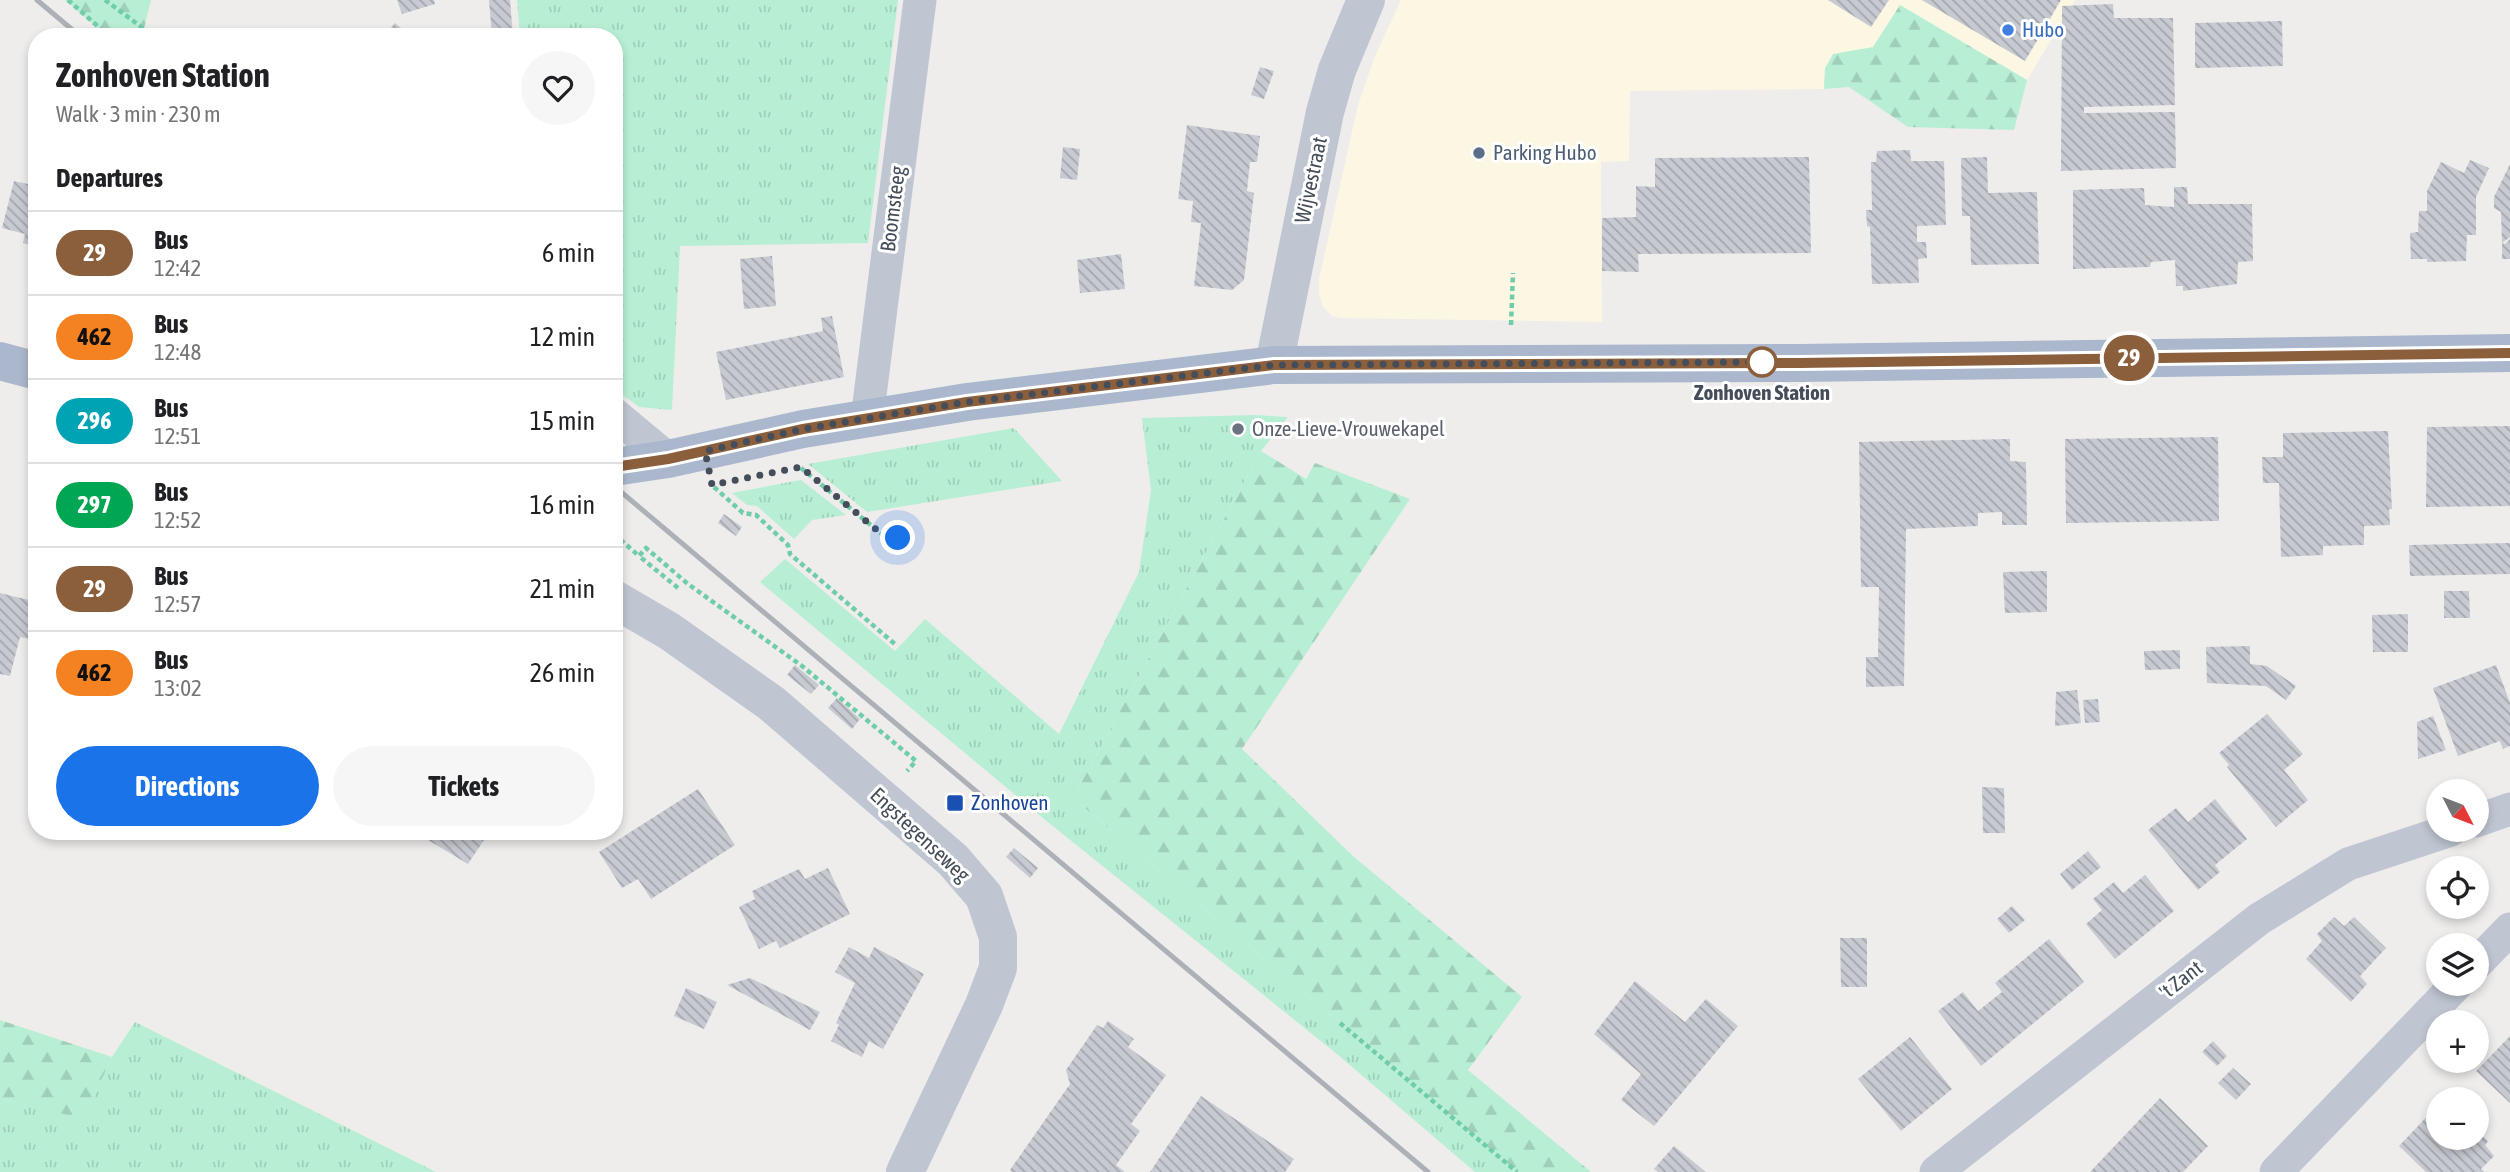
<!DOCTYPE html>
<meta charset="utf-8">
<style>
body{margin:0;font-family:"Asap Condensed",sans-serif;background:#f6f6f6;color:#202124;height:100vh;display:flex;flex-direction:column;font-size:26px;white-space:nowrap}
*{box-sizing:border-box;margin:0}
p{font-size:23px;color:#757577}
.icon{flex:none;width:38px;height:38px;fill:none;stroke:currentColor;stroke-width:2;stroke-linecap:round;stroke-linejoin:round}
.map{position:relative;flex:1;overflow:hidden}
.panel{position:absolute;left:28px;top:28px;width:595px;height:812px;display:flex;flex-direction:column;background:#fff;border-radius:28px;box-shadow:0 4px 10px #0003}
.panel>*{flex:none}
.badge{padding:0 14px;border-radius:23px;font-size:24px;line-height:46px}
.needle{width:46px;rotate:132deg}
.tools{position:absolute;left:2426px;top:779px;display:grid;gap:14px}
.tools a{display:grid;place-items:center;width:63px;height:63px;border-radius:50%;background:#fff;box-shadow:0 4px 10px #0003;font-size:35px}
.you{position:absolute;width:35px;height:35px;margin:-18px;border:5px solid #fff;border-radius:50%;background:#1a73e8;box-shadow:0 0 0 10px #1a73e833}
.map>.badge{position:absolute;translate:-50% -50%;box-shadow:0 0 0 4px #fff}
h2{padding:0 28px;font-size:26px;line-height:63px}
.round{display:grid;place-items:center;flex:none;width:74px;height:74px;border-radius:37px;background:#f6f6f6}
.overview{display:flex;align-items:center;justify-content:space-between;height:119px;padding:0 28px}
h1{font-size:33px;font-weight:700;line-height:52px}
.button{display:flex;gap:14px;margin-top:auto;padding:14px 28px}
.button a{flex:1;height:80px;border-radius:42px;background:#1a73e8;color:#fff;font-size:28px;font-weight:700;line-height:80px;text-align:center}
.button a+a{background:#f6f6f6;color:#202124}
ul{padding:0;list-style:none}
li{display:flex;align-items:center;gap:21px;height:84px;padding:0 28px;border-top:2px solid #e0e0e0}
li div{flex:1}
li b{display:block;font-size:26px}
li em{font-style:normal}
li .badge{min-width:77px;font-weight:700;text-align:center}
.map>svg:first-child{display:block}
.commercial{fill:#fcf7e3}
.grass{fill:url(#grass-tufts)}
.forest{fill:url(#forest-firs)}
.building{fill:url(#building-back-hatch)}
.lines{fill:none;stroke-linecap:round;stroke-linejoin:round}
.path{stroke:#70cdaa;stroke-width:4.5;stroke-dasharray:5 3.5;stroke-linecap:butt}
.minor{stroke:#bfc6d2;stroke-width:33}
.tertiary{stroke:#bfc6d2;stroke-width:38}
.primary{stroke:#abb7cc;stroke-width:38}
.rail{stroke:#aeb0b7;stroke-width:5}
.line-casing{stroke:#fff;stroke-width:16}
.line{stroke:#8b5e3c;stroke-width:10}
.walk{stroke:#444d59;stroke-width:7;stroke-dasharray:0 12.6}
.shop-dot{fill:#3f7fe0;stroke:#fff;stroke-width:2.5}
.service-dot{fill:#5c6f8a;stroke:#fff;stroke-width:2.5}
.stop-dot{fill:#fff;stroke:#8b5e3c;stroke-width:3.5}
.worship-dot{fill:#6b7280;stroke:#fff;stroke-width:2.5}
.transit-dot{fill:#1a4fb4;stroke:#fff;stroke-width:2.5}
.labels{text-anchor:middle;stroke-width:6;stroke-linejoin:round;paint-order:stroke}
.shop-label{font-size:21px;fill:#366cbe;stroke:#fff;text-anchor:start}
.service-label{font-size:21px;fill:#4e5e75;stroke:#fff;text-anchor:start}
.street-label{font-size:21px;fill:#444d59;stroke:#fff}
.stop-label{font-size:21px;font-weight:bold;fill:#444d59;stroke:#fff}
.worship-label{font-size:21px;fill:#5b616d;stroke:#fff;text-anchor:start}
.transit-label{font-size:21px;fill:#164399;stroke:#fff;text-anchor:start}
</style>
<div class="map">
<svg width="2510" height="1172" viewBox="0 0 2510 1172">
<defs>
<pattern id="grass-tufts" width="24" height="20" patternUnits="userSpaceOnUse" patternTransform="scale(1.75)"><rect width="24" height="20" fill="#b8efd4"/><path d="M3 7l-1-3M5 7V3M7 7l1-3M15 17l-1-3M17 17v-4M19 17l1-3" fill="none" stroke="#9fcfb8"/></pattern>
<pattern id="forest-firs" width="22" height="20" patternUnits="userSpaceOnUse" patternTransform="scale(1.75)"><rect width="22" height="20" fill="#b8efd4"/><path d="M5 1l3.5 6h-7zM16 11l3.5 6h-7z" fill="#9fcfb8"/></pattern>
<pattern id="building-back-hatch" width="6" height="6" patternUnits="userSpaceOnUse" patternTransform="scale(1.75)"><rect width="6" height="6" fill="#c8cad2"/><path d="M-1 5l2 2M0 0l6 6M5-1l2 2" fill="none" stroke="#a4a6ad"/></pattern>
</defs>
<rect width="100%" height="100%" fill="#efecec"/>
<!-- commercial -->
<polygon class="commercial" points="1401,0 2075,0 2027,80 1900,5 1873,47 1825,68 1824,89 1630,91 1629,161 1601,162 1602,322 1341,318 1332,316 1323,307 1319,294 1319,279 1358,105 1375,56"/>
<!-- grass -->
<g class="grass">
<polygon points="517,0 898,0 868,243 680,246 672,410 639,407 614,389 614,37 520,37"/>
<polygon points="1254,415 1288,417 1261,451 1073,798 1517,1172 1475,1172 1337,1054 1044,819 760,582 785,559 895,651 925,619 1059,734 1139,572 1151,490 1142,418"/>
<polygon points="1014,428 1062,481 867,512 808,464"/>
<polygon points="801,480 846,515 812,520 794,539 757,506 747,505 732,493"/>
<polygon points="135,1022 436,1172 0,1172 0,1098 83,1118 112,1057"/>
</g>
<!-- forest -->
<g class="forest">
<polygon points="65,0 151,0 142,37 108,37"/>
<polygon points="1900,5 2027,80 2014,130 1908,127 1849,87 1824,89 1825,68 1833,54 1873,47"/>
<polygon points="1261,451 1306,479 1315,463 1410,499 1242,749 1353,856 1522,997 1468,1070 1591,1172 1517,1172 1073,798"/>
<polygon points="0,1020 112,1057 83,1119 0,1098"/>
</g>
<!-- building -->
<g class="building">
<polygon points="397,0 434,0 435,4 402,14"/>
<polygon points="489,0 510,0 513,37 492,37"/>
<polygon points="1828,0 1889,0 1871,27"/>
<polygon points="1922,0 2061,0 2025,61"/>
<polygon points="2113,4 2114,18 2173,18 2175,105 2084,107 2084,113 2175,112 2176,168 2061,171 2062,6"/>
<polygon points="2282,21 2283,66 2195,68 2195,23"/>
<polygon points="395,23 412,37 383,37"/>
<polygon points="1260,67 1274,71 1264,99 1251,95"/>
<polygon points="1187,125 1260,136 1257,162 1250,162 1247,191 1254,193 1244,280 1232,290 1194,286 1201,223 1191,222 1193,201 1178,199"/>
<polygon points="1063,147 1080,149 1077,180 1060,178"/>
<polygon points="1910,150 1911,161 1944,161 1946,225 1917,226 1917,242 1926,242 1927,258 1918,259 1919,283 1872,284 1870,227 1867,226 1866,210 1872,210 1871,162 1876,162 1877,151"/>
<polygon points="1809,157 1811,253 1638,254 1639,272 1602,271 1602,218 1636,217 1636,186 1655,187 1655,158"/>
<polygon points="1987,157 1988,193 2037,192 2039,264 1971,265 1970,216 1962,216 1961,158"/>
<polygon points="2470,160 2489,168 2476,197 2476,235 2467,235 2466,261 2427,262 2427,259 2411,259 2410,233 2418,232 2419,211 2427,211 2427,191 2441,162 2464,173"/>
<polygon points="2510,164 2510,237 2502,243 2501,212 2494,208 2494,197"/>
<polygon points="14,181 37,186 37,247 23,243 25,234 2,228"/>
<polygon points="2174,187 2187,187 2188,204 2252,204 2253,261 2238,262 2237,284 2183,291 2183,286 2176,286 2175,260 2151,262 2150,267 2073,269 2073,190 2144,188 2145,205 2174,207"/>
<polygon points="2510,239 2510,259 2502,259 2502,243 2505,244"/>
<polygon points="1121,254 1125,289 1080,293 1077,260"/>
<polygon points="772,256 776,306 744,309 740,259"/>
<polygon points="832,316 844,377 726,400 716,352 823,331 821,318"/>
<polygon points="2510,426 2510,506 2426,507 2427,427"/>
<polygon points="2388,431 2392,509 2389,509 2390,525 2364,526 2364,545 2323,546 2323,555 2281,557 2279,483 2263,483 2262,457 2283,457 2283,433"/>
<polygon points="2218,437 2219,521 2066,523 2065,439"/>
<polygon points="2010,439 2010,461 2026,462 2027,525 2002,525 2002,512 1978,513 1978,526 1906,529 1904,686 1866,687 1866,657 1878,657 1879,587 1861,587 1859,442"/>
<polygon points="724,514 742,527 736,536 718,523"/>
<polygon points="2510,543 2510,574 2410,576 2409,545"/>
<polygon points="2047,571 2047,612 2005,613 2003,572"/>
<polygon points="2444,591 2469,591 2470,618 2444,618"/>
<polygon points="0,593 37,602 35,640 20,637 10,676 0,674"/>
<polygon points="2408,614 2408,652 2373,652 2372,615"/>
<polygon points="2250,646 2250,664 2267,666 2296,686 2286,700 2266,686 2207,683 2206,647"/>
<polygon points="2180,650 2180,669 2145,670 2144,651"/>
<polygon points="795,665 819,685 811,694 787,675"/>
<polygon points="2496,665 2510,703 2510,746 2503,749 2500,741 2458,756 2433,688"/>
<polygon points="2077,690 2081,723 2055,726 2056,692"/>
<polygon points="837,698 860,719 852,729 828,708"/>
<polygon points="2098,699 2100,722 2085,723 2083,700"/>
<polygon points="2267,714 2303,754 2284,770 2308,800 2276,827 2227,767 2229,765 2219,753"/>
<polygon points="2433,716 2446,750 2418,759 2417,722"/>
<polygon points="1982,787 2004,788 2005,833 1983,833"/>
<polygon points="698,789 735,845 651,899 638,879 622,888 599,852"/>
<polygon points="2215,799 2247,839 2215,865 2220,872 2198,890 2148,830 2176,808 2188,822"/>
<polygon points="413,831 490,831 468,864"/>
<polygon points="1014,848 1038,868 1030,878 1006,857"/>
<polygon points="2088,851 2101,867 2072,890 2060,874"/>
<polygon points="828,868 850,914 780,948 776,941 759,949 739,907 755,899 752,891 799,869 805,879"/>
<polygon points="2145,875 2174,911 2115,959 2086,924 2102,910 2093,899 2114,882 2123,893"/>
<polygon points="2012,906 2025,920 2009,933 1997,919"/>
<polygon points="2334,917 2344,926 2354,917 2386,948 2360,976 2367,984 2351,1002 2306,959 2322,941 2317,934"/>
<polygon points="1840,938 1867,938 1867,987 1841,987"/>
<polygon points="2049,939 2084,982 1981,1066 1938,1011 1963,992 1978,1011 2002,992 1995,983"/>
<polygon points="849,947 869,958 874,947 924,974 883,1049 869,1041 862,1057 831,1041 839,1025 836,1023 855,983 835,972"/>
<polygon points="750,978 820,1012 810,1030 727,985"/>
<polygon points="1635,981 1685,1022 1706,999 1738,1026 1654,1126 1621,1100 1641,1074 1594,1034"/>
<polygon points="686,988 717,1002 704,1029 674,1016"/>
<polygon points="1108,1021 1134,1039 1128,1047 1166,1075 1131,1124 1140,1131 1116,1165 1125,1172 1012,1172 1010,1170 1070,1084 1066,1070 1097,1025 1103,1028"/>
<polygon points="2510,1036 2510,1103 2476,1071"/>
<polygon points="1910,1037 1952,1089 1901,1131 1858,1079"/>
<polygon points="2213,1041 2227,1056 2217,1066 2202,1052"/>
<polygon points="2233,1068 2251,1084 2236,1100 2218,1083"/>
<polygon points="1201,1096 1294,1159 1285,1172 1150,1172"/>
<polygon points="2160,1098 2208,1146 2183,1172 2090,1172"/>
<polygon points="2438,1105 2438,1138 2476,1138 2476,1130 2488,1141 2485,1145 2494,1156 2481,1169 2484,1172 2426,1172 2399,1146"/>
<polygon points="1674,1146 1706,1172 1658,1172 1654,1169"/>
</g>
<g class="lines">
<!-- path -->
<g class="path">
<polyline points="68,0 110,37"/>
<polyline points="105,0 155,37"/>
<polyline points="1511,325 1513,273"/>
<polyline points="801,468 883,535 899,538"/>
<polyline points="714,487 743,513 756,515 788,545 790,554 896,645"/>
<polyline points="614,534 639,556"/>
<polyline points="678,588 639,556 646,548 688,584 802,666 916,761 907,771"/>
<polyline points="1340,1023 1517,1172"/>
</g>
<!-- minor -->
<g class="minor">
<polyline points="614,414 668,459"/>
<polyline points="867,419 920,0"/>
<polyline points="2476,821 2510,809"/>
<polyline points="2476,964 2510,929"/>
<polyline points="1936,1172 2259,919 2348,864 2451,830"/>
<polyline points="2276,1172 2457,984"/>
</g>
<!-- tertiary -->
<g class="tertiary">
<polyline points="1274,365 1325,112 1337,70 1366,0"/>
<polyline points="614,599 669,631 771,703 953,860 984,896 998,937 998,968 984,1005 905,1172"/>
</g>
<!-- primary -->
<g class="primary">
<polyline points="0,361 37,371"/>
<polyline points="614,467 668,459 803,429 967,402 1274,365 1800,363 2510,353"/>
</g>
<!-- rail -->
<g class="rail">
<polyline points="37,0 81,37"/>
<polyline points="614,486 1428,1172"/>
</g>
</g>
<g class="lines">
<defs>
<polyline id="line" points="614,467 668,459 803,429 967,402 1274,365 1800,363 2510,353"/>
</defs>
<!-- line casing -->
<use href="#line" class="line-casing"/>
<!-- line -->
<use href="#line" class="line"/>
<!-- walk -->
<polyline class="walk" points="898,538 883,535 801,467 712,485 705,451 803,429 967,402 1274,365 1762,362"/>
</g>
<!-- markers -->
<circle class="shop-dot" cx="2008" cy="30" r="7"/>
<circle class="service-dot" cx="1479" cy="153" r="7"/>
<circle class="stop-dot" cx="1762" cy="362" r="14"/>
<circle class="worship-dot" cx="1238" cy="429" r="7"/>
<rect class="transit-dot" x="946" y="794" width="18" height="18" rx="3.5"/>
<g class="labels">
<!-- shop labels -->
<g class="shop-label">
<text x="2022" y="37">Hubo</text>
</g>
<!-- service labels -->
<g class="service-label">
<text x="1493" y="160">Parking Hubo</text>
</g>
<!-- street labels -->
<g class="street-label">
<text transform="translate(1311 180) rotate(-78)" y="7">Wijvestraat</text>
<text transform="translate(893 209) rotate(-83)" y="7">Boomsteeg</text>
<text transform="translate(920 835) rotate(43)" y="7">Engstegenseweg</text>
<text transform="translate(2181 980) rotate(-38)" y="7">'t Zant</text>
</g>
<!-- stop labels -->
<g class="stop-label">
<text x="1762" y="400">Zonhoven Station</text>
</g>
<!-- worship labels -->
<g class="worship-label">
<text x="1252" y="436">Onze-Lieve-Vrouwekapel</text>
</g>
<!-- transit labels -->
<g class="transit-label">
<text x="971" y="810">Zonhoven</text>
</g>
</g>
</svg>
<div class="tools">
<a><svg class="needle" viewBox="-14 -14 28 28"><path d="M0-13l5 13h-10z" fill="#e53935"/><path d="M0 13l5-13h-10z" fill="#757577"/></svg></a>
<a><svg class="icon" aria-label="locate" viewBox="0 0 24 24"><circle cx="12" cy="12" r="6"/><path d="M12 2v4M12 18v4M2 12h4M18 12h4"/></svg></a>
<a><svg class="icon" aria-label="layers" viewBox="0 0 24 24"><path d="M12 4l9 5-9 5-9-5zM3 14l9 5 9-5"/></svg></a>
<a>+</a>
<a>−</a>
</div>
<div class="you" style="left:898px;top:538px"></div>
<b class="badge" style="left:2129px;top:358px;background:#8b5e3c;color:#fff">29</b>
<section class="panel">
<div class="overview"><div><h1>Zonhoven Station</h1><p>Walk · 3 min · 230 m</p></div><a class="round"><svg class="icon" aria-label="heart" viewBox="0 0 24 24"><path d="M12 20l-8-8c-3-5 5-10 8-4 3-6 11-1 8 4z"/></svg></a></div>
<h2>Departures</h2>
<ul>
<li><span class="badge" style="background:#8b5e3c;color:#fff">29</span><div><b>Bus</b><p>12:42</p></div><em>6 min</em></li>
<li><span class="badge" style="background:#f58220;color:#111">462</span><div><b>Bus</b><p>12:48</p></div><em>12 min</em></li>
<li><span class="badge" style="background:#00a3b4;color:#fff">296</span><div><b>Bus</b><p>12:51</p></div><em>15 min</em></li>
<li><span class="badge" style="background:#00a651;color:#fff">297</span><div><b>Bus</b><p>12:52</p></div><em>16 min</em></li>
<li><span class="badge" style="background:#8b5e3c;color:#fff">29</span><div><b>Bus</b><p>12:57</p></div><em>21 min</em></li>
<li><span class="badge" style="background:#f58220;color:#111">462</span><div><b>Bus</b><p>13:02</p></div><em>26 min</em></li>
</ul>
<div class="button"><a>Directions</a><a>Tickets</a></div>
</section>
</div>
